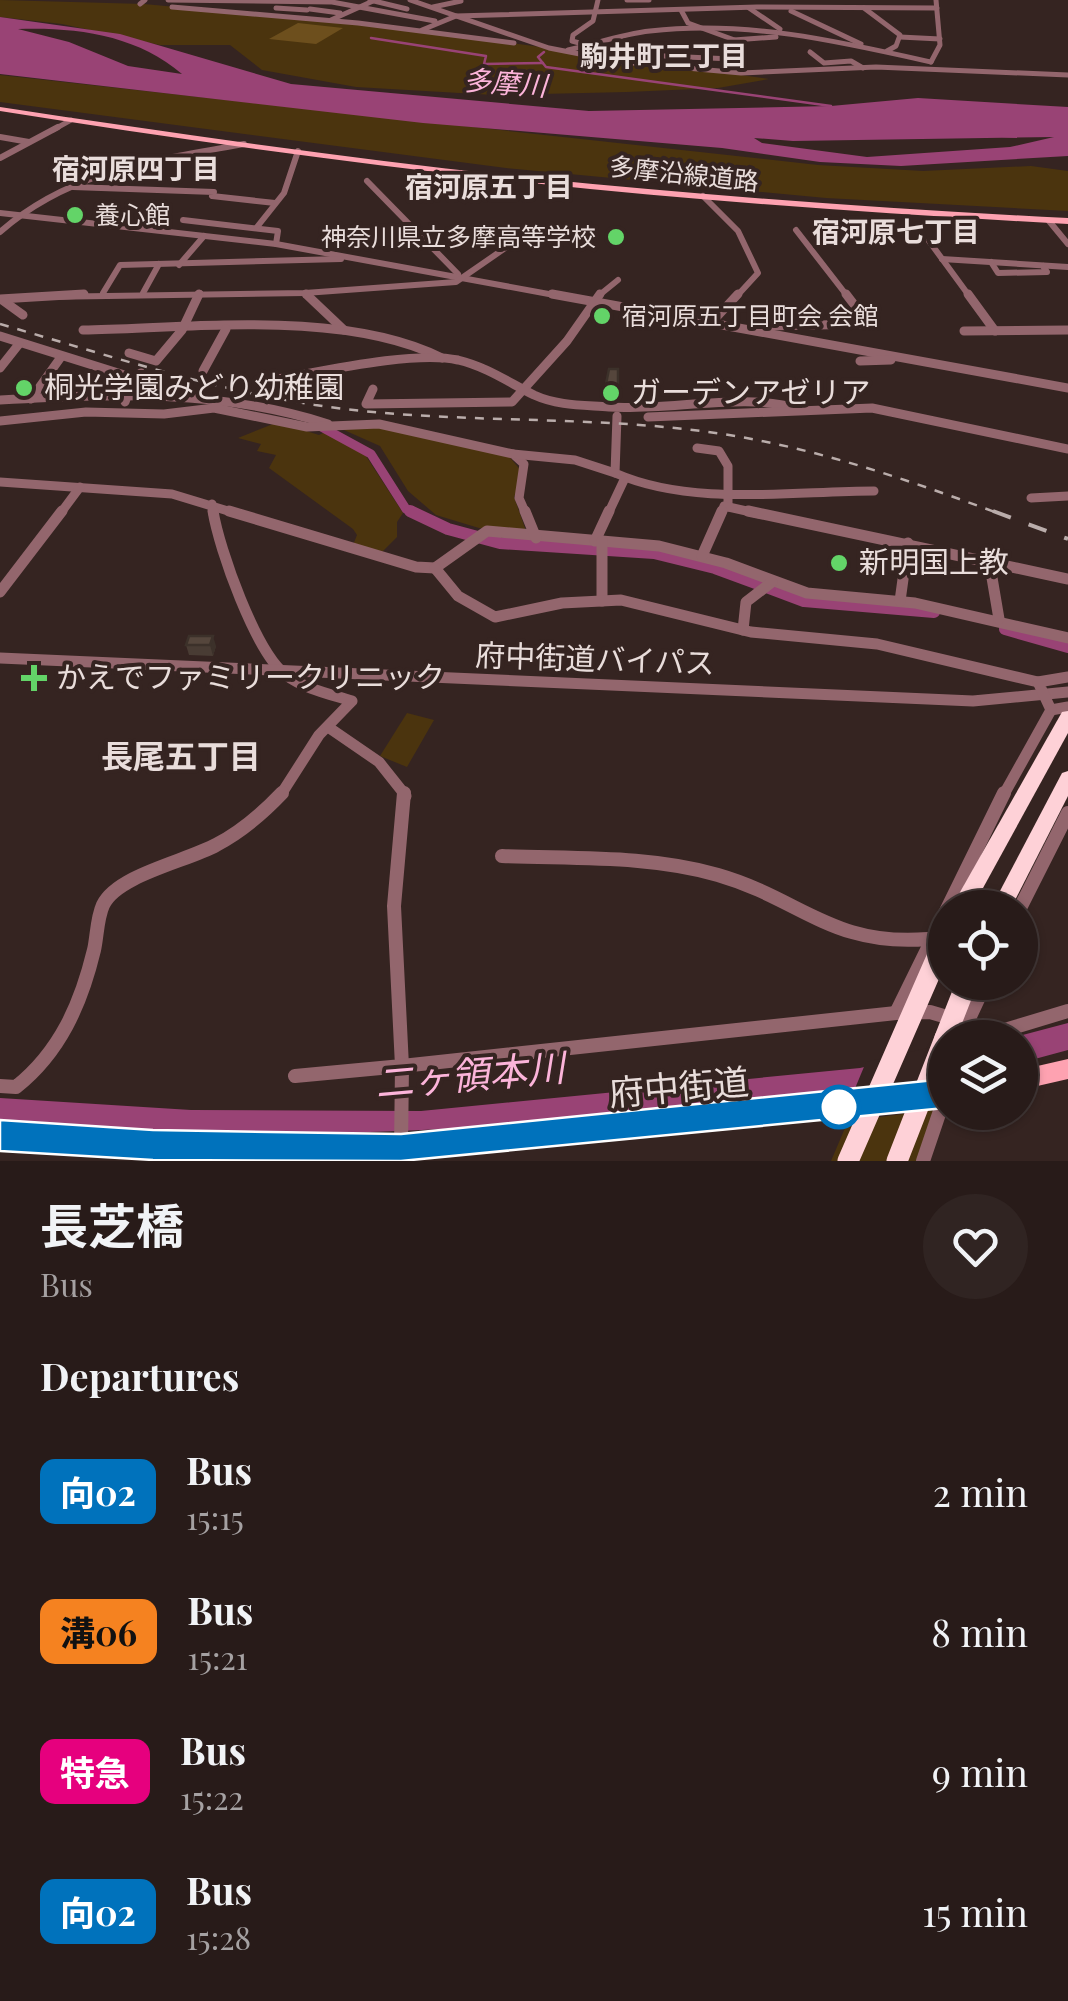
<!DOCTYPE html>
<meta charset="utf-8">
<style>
body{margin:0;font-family:"Playfair Display","Noto Sans JP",serif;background:#302422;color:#f1f3f6;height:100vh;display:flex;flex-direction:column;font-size:38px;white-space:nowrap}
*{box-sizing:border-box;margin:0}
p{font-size:32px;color:#a5a1a2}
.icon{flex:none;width:55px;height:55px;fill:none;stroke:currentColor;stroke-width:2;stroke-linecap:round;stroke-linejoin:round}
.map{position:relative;height:1161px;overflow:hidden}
.side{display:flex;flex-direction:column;background:#281b19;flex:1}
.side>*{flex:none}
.badge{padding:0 20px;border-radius:15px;font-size:35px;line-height:65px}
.controls{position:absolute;left:928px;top:890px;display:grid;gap:20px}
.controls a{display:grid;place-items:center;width:110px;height:110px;border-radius:50%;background:#281b19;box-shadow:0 2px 8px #0004,0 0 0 2px #443938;font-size:50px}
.map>.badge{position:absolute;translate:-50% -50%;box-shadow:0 0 0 5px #fff}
h2{padding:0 40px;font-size:38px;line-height:90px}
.round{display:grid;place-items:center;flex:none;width:105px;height:105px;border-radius:52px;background:#302422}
.headline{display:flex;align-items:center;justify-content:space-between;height:170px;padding:0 40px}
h1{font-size:48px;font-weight:700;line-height:75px}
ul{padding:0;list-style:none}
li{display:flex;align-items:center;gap:30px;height:140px;padding:0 40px}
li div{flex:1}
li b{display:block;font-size:38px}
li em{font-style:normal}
li .badge{min-width:110px;font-weight:700;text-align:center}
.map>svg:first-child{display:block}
.green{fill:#4b340e}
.forest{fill:#6d4f1d}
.water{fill:#994375;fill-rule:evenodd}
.pier{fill:#352421}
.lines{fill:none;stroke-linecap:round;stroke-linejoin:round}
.stream{stroke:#994375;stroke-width:2.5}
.canal-far1{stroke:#994375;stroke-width:9}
.canal{stroke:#994375;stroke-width:12}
.minor-far4{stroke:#93666d;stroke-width:5}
.minor-far3{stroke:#93666d;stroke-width:6}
.minor-far2{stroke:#93666d;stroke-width:9}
.minor-far1{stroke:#93666d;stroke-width:11}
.minor{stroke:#93666d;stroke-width:14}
.major{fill:#fea2b1;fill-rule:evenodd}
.highway{fill:#fed1d7;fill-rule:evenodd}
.rail-far1{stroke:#baadab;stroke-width:2.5;stroke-dasharray:9 9;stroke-linecap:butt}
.rail{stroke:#baadab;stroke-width:4;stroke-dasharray:19 19;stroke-linecap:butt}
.highway-bridge{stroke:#fed1d7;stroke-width:21}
.wall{fill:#493c34}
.shaded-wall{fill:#3c312a}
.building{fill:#55463c;stroke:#3c312a;stroke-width:2.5}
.line{fill:#0072bc;stroke:#fff;stroke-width:2.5}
.poi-dot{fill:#63d468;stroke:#352421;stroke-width:4}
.stop-dot{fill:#fff;stroke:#0072bc;stroke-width:5}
.labels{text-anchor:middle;stroke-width:8;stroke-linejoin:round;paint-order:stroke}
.far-street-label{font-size:25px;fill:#e9dddb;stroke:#352421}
.far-poi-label{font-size:25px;fill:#e9dddb;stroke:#352421;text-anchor:start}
.far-neighbourhood-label{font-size:28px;font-weight:bold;fill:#e9dddb;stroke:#352421}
.far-water-label{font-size:28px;font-style:italic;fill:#fcb4da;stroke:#352421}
.poi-label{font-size:30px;fill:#e9dddb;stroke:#352421;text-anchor:start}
.street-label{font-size:30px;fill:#e9dddb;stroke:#352421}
.neighbourhood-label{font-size:32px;font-weight:bold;fill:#e9dddb;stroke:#352421}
.near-street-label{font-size:35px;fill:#e9dddb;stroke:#352421}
.near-water-label{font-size:38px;font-style:italic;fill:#fcb4da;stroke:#352421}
</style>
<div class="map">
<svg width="1068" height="1161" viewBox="0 0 1068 1161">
<rect width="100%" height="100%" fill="#352421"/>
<!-- green -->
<g class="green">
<polygon points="0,0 144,4 411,29 769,79 718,88 627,92 494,95 356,87 262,70 230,45 160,45 62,24 0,17"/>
<polygon points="0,75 818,165 923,171 1031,166 1068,171 1068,211 826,198 506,168 0,102"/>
<polygon points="278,422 319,435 325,432 364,453 403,513 397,522 397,537 380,554 353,545 357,535 353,529 269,468 276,455 257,451 261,444 238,438"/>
<polygon points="367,424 506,453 523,473 514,497 526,531 479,528 436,515 408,491 380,446 335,426"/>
<polygon points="407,713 434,720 407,767 380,756"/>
<polygon points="935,1110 917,1161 831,1161 848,1121"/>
</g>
<!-- forest -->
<polygon class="forest" points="298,23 343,28 316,44 269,39"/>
<!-- water -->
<g class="water">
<path d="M0,17L120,34L291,84L589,111L831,106L918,98L1068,107V156L901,166L820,162L722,148L423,123L0,74ZM18,29C76,27 137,35 182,74L128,66L69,42ZM1054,137L1010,147L867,157L762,143L754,138L793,141Z"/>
<polygon points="1068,1023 1068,1050 1020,1063 1020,1038 1015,1037"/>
<path d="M945,1049V1081C637,1121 309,1151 0,1122V1098L191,1110L421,1111L860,1068Z"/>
</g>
<!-- pier -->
<polygon class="pier" points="945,1044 945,1086 851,1098 866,1062"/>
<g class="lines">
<!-- stream -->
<g class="stream">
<polyline points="371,38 486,56 484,64 543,63"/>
<polyline points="544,52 538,57 546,67 831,106"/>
</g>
<!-- canal-far1 -->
<polyline class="canal-far1" points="316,424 371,454 406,509 416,514"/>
<!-- canal -->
<g class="canal">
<polyline points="410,511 448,529 500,543 654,553 715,568 804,601 934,612"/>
<polyline points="1005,629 1068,647"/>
</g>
<!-- minor-far4 -->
<g class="minor-far4">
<polyline points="168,0 332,2 435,21"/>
<polyline points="370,0 407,9"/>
<polyline points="410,0 549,48 621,62 741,73 876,67 1068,75"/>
<polyline points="598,0 593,21 573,35 572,41 619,54 732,59"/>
<polyline points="627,0 649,0"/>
<polyline points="140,4 145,0"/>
<polyline points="172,7 358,23 514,43"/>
<polyline points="433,7 461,1"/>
<polyline points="276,8 307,10"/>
<polyline points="749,8 780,29"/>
<polyline points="864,8 900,35 896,46 887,51"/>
<polyline points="310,9 340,13"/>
<polyline points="681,10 688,23 740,42 730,63"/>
<polyline points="791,11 861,44"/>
<polyline points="331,20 373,1"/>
<polyline points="422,30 456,16 757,7 937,8"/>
<polyline points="900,37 940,39"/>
<polyline points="734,40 776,37"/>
<path d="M568,50C595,44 622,34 650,31C746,20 838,41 931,62"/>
<polyline points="810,52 824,63 851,61 863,68"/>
<polyline points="931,62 940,45 936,0"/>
<polyline points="53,130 71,120"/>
</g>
<!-- minor-far3 -->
<g class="minor-far3">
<polyline points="0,137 29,142"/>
<polyline points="0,158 58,127"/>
<polyline points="367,181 458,274"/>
<polyline points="73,187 214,192 212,196 275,203"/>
<polyline points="703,196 738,231 758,273 736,297"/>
<polyline points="0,213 276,244 565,297"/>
<polyline points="183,220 278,231 276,244"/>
<polyline points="1049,221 1068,244"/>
<polyline points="257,227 284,193 298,151"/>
<polyline points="141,228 168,208"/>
<polyline points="796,230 848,297"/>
<path d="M0,232C70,170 156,160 244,144"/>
<polyline points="929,241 970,297"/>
<polyline points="942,259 1068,267"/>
<polyline points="991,262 998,273 1047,272 1043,266"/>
<polyline points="179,265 204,236"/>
<polyline points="103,293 120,265 341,259"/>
<polyline points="143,293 159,264"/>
<polyline points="305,293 309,297"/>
<polyline points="41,297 305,293 456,282 511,244"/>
<polyline points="198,297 200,293"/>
<polyline points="597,297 618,280"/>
</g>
<!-- minor-far2 -->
<g class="minor-far2">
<polyline points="306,294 344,330"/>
<polyline points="552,294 1068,388"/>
<polyline points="968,294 995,331"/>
<polyline points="0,299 84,294"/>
<polyline points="2,300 23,315"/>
<polyline points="712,322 738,294"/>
<path d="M83,330C191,328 344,309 442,358"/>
<polyline points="760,330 764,326 869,324 846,294"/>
<polyline points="964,331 1068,330"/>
<polyline points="0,336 134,378"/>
<polyline points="129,353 156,361 182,330 199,294"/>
<polyline points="860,361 891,360"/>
<polyline points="0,368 19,344"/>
<polyline points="203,371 226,329"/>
<path d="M261,382C312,374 410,350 458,360C487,367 508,382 534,395C558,406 584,405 609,407C667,411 749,392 799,409"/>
<polyline points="373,389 366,404 512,402 567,341 600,294"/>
<polyline points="31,399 61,357"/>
<path d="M0,400C112,394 220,389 328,424"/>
<polyline points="125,402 134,378 141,373"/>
<path d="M617,416L615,473C692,507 792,491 874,491"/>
<polyline points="648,417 872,408 1068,449"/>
<polyline points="0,421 86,412 164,414 214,408 307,427 379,424 513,454 524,464 519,498 526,514"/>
<polyline points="697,448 719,451 728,466 728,507"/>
<polyline points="513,454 575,460 615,473"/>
<polyline points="0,482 172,494 238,514"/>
<polyline points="1031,498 1068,496"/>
<polyline points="212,504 213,514"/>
<polyline points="60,514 80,487"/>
<polyline points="608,514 624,480"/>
<polyline points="721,514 724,506 760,514"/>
</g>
<!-- minor-far1 -->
<g class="minor-far1">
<path d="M213,511C219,549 256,653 286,675C305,689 330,694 352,701L319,735L280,796"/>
<polyline points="229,511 416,567 435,568 487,531 659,546 726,563 807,593 915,603 1068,638"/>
<polyline points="525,511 536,538"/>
<polyline points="748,511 1068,579"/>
<polyline points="595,541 609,511"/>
<polyline points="602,541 602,601"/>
<polyline points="702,556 722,511"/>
<polyline points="989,560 999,619"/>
<polyline points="435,568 458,596 495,617 562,603 621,600 751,632 877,644 1038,682"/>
<polyline points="0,592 62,511"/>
<polyline points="900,601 908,543"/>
<polyline points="743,630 746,602 772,582"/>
<polyline points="0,658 973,701 1068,692"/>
<polyline points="1051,710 1068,707"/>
<polyline points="328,727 379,762 406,796"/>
<polyline points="1003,796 1051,710 1038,682 1068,677"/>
</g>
<!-- minor -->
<g class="minor">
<path d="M502,856C573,859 649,855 718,875C801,899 832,947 928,939"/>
<polyline points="1020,908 1068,813"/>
<polyline points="896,1013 1004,793"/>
<polyline points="971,1038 966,1025 986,982"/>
<polyline points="295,1076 402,1066 394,906 404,793"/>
<path d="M0,1086L16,1087C60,1052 81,1004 94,950C97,937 97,918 103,905C117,875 187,861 216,845C241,832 263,813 282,793"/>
<polyline points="401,1149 402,1066 896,1013 930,1012 998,1032 1068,1011"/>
<polyline points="923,1161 942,1105 938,1095"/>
</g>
<!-- major -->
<g class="major">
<path d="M0,107C177,134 354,159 532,178C711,196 889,209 1068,218V224C889,214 711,202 532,183C354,164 177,139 0,111Z"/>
<polygon points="1068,1059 1068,1079 1020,1090 1020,1070"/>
<polygon points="945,1083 945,1103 401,1160 211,1158 0,1147 0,1125 211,1136 401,1138"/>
</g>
<!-- highway -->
<g class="highway">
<polygon points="1068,711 1068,733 972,908 951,908 1062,712"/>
<polygon points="1068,771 1068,796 1011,908 991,908 1062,773"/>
</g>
<!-- rail-far1 -->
<path class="rail-far1" d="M0,324C114,357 227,395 345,409C471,424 598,415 723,434C819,449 909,480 1000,514"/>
<!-- rail -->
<polyline class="rail" points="993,511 1068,539"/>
<!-- highway-bridge -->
<g class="highway-bridge">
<polyline points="945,1038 967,982"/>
<polyline points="848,1161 945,939"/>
<polyline points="897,1161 945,1038"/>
</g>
</g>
<!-- wall -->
<g class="wall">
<polygon points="618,369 617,399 605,399 605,389"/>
<polygon points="189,636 216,646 213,656 189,655 186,645"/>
</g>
<!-- shaded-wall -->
<polygon class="shaded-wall" points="213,636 216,646 213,656 210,645"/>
<!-- building -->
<g class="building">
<polygon points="609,369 618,369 618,389 605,389"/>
<polygon points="189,636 213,636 210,645 186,645"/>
</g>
<!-- line -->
<polygon class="line" points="945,1079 955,1083 960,1094 955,1104 945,1108 401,1161 153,1160 0,1151 0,1120 153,1130 401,1134"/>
<!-- markers -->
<g class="poi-dot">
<circle cx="75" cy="215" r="10"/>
<circle cx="616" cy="237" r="10"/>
<circle cx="602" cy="316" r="10"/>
<circle cx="24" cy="388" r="10"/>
<circle cx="611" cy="393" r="10"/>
<circle cx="839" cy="563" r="10"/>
<path d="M29 663h10v10h10v10h-10v10h-10v-10h-10v-10h10z"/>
</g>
<circle class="stop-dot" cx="839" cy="1107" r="20"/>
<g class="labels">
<!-- far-street labels -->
<g class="far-street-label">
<text transform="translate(684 174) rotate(6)" y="9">多摩沿線道路</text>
</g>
<!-- far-poi labels -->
<g class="far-poi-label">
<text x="95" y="224">養心館</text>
<text x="596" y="246" text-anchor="end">神奈川県立多摩高等学校</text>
<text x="622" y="325">宿河原五丁目町会 会館</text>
</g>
<!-- far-neighbourhood labels -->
<g class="far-neighbourhood-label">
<text x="664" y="66">駒井町三丁目</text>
<text x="136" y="179">宿河原四丁目</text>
<text x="489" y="197">宿河原五丁目</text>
<text x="896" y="242">宿河原七丁目</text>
</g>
<!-- far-water labels -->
<g class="far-water-label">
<text transform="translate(505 83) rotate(4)" y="10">多摩川</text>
</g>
<!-- poi labels -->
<g class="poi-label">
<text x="44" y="398">桐光学園みどり幼稚園</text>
<text x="631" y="403">ガーデンアゼリア</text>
<text x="859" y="573">新明国上教</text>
<text x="56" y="688">かえでファミリークリニック</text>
</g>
<!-- street labels -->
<g class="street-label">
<text transform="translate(595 660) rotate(2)" y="10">府中街道バイパス</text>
</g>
<!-- neighbourhood labels -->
<g class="neighbourhood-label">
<text x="181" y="768">長尾五丁目</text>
</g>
<!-- near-street labels -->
<g class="near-street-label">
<text transform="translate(679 1088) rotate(-5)" y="12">府中街道</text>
</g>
<!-- near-water labels -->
<g class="near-water-label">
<text transform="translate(470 1076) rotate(-5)" y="13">二ヶ領本川</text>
</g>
</g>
</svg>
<div class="controls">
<a><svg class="icon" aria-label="locate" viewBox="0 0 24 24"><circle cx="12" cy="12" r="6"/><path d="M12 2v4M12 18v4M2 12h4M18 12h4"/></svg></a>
<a><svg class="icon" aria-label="layers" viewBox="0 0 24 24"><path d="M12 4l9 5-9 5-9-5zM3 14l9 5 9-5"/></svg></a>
</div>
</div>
<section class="side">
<div class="headline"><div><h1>長芝橋</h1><p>Bus</p></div><a class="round"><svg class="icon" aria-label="heart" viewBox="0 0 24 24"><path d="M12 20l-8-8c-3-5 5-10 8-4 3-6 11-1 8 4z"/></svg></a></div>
<h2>Departures</h2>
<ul>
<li><span class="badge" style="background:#0072bc;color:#fff">向02</span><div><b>Bus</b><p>15:15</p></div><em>2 min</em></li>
<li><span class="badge" style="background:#f58220;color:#111">溝06</span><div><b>Bus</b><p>15:21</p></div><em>8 min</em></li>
<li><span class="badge" style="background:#e6007e;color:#fff">特急</span><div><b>Bus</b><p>15:22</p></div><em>9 min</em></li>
<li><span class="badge" style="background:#0072bc;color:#fff">向02</span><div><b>Bus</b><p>15:28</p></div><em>15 min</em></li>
</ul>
</section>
